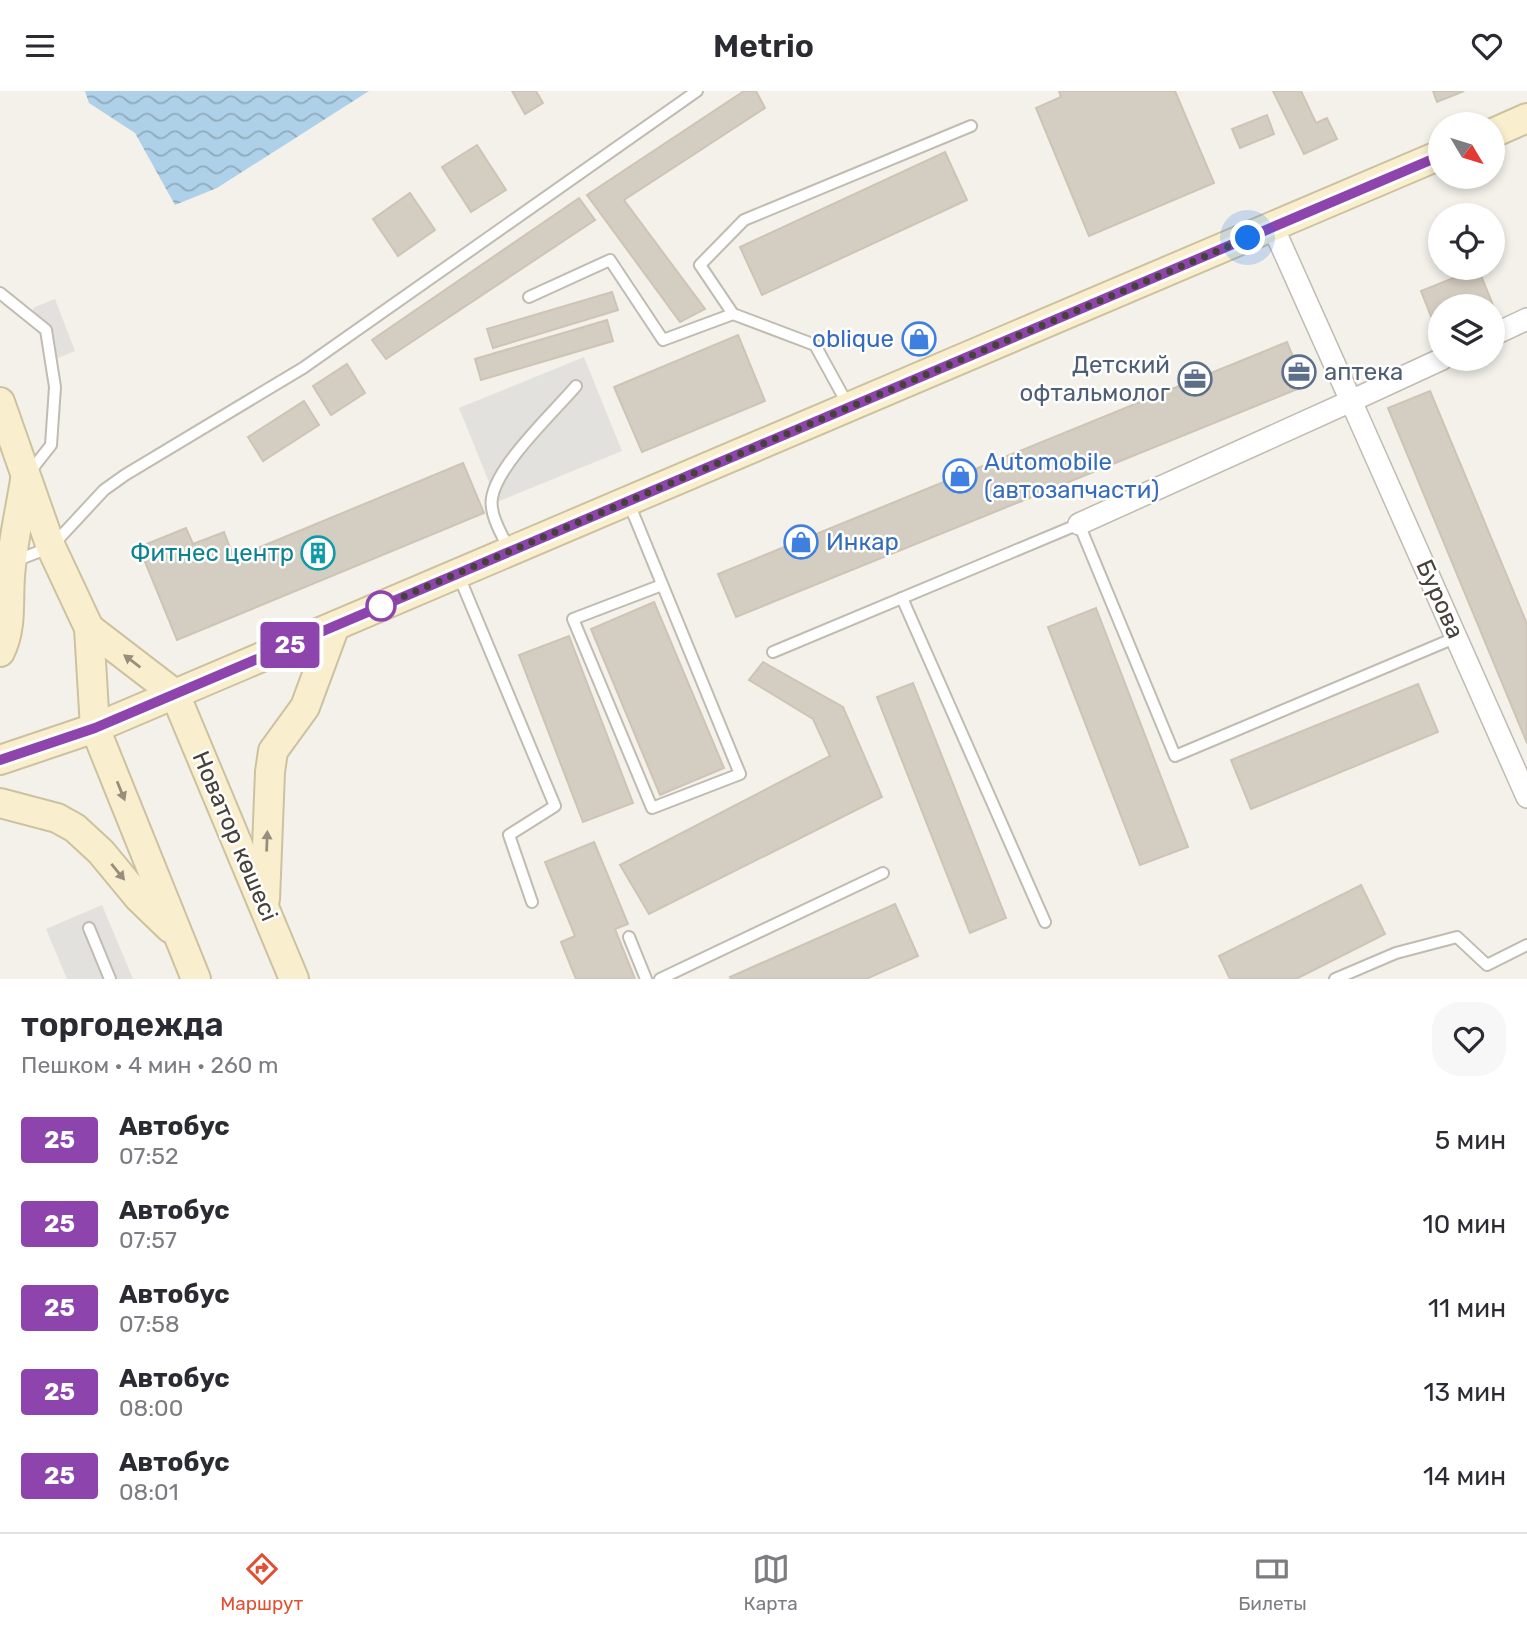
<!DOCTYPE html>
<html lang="ru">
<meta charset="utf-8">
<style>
body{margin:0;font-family:Rubik,sans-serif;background:#f7f7f7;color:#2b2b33;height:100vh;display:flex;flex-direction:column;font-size:26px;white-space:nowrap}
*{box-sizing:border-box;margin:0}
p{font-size:23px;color:#7c7c81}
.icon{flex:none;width:38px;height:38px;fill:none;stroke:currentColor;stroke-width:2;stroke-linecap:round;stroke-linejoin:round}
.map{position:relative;height:888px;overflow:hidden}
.side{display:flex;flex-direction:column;background:#fff;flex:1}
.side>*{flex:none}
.badge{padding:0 14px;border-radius:5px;font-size:24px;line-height:46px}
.needle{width:46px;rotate:128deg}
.controls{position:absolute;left:1428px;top:21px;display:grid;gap:14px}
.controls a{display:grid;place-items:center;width:77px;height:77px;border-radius:50%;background:#fff;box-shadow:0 4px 10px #0003;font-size:35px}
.you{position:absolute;width:35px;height:35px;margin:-18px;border:5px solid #fff;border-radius:50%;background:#1a73e8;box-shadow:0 0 0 10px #1a73e833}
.map>.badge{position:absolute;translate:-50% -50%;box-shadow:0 0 0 4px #fff}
.round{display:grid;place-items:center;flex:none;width:74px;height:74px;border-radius:28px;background:#f7f7f7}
.headline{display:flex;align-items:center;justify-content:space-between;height:119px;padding:0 21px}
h1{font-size:33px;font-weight:600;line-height:52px}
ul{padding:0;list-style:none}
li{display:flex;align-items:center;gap:21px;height:84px;padding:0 21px}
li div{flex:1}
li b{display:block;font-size:26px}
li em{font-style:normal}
li .badge{min-width:77px;font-weight:700;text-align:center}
header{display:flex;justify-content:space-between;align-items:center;height:91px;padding:0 21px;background:#fff;font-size:32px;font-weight:600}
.dock{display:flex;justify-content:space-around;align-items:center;height:98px;border-top:2px solid #e1e1e2;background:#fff;font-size:19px;color:#7c7c81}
.dock a{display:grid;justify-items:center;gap:4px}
.dock .current{color:#e15033}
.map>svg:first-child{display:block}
.parking{fill:#e2e1de}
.water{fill:url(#water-waves)}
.building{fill:#d4cdc1;stroke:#cec4b5;stroke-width:2}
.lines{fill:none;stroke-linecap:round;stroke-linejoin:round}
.service-casing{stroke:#c1bbb1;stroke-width:14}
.minor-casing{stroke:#c1bbb1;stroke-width:24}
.secondary-casing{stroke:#cdc29f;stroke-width:32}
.service{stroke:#fff;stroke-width:10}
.minor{stroke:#fff;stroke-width:21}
.secondary{stroke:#f9efcf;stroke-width:28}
.oneway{fill:#978f7c}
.line-casing{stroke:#fff;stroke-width:16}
.line{stroke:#8e44ad;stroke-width:10}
.walk{stroke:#464139;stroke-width:7;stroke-dasharray:0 12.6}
.stop-dot{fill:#fff;stroke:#8e44ad;stroke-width:3.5}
.labels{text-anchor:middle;stroke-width:5;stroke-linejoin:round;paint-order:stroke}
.shop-label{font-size:24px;fill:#366cbe;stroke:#fff;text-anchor:start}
.service-label{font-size:24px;fill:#4e5e75;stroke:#fff;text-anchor:end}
.culture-label{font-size:24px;fill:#0d838f;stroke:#fff;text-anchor:end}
.street-label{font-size:24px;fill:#464139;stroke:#fff}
</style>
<header><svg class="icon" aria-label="menu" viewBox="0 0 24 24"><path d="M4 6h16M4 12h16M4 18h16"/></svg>Metrio<svg class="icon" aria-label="heart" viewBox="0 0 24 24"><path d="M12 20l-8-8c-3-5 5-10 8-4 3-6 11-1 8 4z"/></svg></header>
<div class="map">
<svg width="1527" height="888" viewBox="0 0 1527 888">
<defs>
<pattern id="water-waves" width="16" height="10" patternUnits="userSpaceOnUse" patternTransform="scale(1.75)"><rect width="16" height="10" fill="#aed0e8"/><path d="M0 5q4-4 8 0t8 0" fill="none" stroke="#8faabd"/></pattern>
</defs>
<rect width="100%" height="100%" fill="#f3f1ea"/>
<!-- parking -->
<g class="parking">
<polygon points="55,208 75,260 53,269 33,217"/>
<polygon points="584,266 622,360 497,411 459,317"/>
<polygon points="102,814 133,888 67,888 46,838"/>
</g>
<!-- water -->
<polygon class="water" points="85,0 369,0 217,97 175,114 135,42 89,12"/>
<!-- building -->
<g class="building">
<polygon points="512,0 536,0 543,12 525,23"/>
<polygon points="744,0 756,0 765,17 624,109 705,218 680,231 587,104"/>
<polygon points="1059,0 1175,0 1214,92 1089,145 1036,17 1061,6"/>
<polygon points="1273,0 1301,0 1316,32 1327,27 1337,48 1304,63"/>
<polygon points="1433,0 1464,0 1437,11"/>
<polygon points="1267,24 1274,43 1240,57 1232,38"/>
<polygon points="477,54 506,99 471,121 442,76"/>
<polygon points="945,61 967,109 762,204 740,156"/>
<polygon points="410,102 435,139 398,165 373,128"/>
<polygon points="579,107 595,129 386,268 372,249"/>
<polygon points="1478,177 1497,224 1493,226 1493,215 1440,215 1440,248 1421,200"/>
<polygon points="612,201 618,219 493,257 487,238"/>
<polygon points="607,229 613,250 481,289 475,268"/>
<polygon points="738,244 765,310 642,361 614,296"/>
<polygon points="1287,251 1305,295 736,526 718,483"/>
<polygon points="347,273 365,302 331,324 313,295"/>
<polygon points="1430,300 1527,533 1527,652 1388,317"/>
<polygon points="304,310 319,334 263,370 248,346"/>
<polygon points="463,372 484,422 177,549 139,456 186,437 193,453 224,441 234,467"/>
<polygon points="654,511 724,677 660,704 591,538"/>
<polygon points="1096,517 1188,756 1140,774 1048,536"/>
<polygon points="569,545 633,712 583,731 519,564"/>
<polygon points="763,571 843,616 882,706 649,823 620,774 830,665 813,628 749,589"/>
<polygon points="913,592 1006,827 970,842 877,606"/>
<polygon points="1418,593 1438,641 1251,718 1231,669"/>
<polygon points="594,751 628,833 615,838 635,888 576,888 561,851 575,845 545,771"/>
<polygon points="1361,794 1385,843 1296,888 1230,888 1219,865"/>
<polygon points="895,813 918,865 866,888 731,888 730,886"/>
</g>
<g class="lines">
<defs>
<g id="service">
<polyline points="0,202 46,239 55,296 51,354 29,382"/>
<polyline points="529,206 610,169 663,249 733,223"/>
<polyline points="848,314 815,254 733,223 700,174 744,129 971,35"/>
<polyline points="628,410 740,683 652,717 573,528 662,494"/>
<path d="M509,458C502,444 489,423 492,407C497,374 553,322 576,295"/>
<polyline points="15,470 51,456 104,399 125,384 303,277 697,0"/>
<polyline points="458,483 555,715 509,744 532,811"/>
<polyline points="902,507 1045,831"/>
<polyline points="773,561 1079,433 1175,665 1457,546"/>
<polyline points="89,837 110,888"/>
<polyline points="629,846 646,888"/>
<polyline points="660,888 883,782"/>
<polyline points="1335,888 1396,862 1457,846 1487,874 1527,854"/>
</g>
<g id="minor">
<polyline points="1273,136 1351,310 1442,268"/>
<polyline points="1493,244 1527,228"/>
<polyline points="1079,433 1351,310 1527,706"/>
</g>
<g id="secondary">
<polyline points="1493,42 1527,27"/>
<polyline points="0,311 51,456 89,537 95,637 196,888"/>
<polyline points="89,537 175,603 294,888"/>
<path d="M0,561C12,537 8,512 10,486C12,454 20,421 25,389"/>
<polyline points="0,669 95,637 1440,64"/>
<polyline points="0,712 57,727 75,737 101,761 139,807 170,837"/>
<polyline points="265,808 270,681 273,660 305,616 335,535"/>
</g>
</defs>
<!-- service casing -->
<use href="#service" class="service-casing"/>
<!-- minor casing -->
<use href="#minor" class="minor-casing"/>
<!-- secondary casing -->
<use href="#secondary" class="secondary-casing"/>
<!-- service -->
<use href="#service" class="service"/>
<!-- minor -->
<use href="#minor" class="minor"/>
<!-- secondary -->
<use href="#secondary" class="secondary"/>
</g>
<!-- one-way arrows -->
<defs><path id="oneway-solid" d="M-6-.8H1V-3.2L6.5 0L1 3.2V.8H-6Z" transform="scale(1.75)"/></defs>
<g class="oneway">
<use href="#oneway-solid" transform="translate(132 570) rotate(-143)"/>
<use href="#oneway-solid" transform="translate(121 700) rotate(68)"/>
<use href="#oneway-solid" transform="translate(267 750) rotate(-88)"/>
<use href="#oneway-solid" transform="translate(118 781) rotate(51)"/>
</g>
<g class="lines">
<defs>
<polyline id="line" points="0,669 95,637 1440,65"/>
</defs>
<!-- line casing -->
<use href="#line" class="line-casing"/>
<!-- line -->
<use href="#line" class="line"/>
<!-- walk -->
<polyline class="walk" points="381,515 1248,147"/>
</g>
<!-- icons -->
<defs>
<symbol id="shop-ring" viewBox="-11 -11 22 22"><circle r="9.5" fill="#fff" stroke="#3f7fe0" stroke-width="1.5"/><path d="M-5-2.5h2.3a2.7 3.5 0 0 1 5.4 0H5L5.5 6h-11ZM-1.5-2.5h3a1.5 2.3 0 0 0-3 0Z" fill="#3f7fe0"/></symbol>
<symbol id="office-ring" viewBox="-11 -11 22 22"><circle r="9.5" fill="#fff" stroke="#5c6f8a" stroke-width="1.5"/><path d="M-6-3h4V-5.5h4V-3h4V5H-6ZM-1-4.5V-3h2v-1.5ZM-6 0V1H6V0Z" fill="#5c6f8a"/></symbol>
<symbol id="building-ring" viewBox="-11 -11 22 22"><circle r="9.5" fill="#fff" stroke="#0f9aa8" stroke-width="1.5"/><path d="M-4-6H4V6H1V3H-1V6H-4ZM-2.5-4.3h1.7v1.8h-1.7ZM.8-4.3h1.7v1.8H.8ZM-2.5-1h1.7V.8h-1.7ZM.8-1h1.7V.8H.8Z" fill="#0f9aa8"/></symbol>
</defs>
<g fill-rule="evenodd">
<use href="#shop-ring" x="900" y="229" width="38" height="38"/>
<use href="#office-ring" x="1280" y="262" width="38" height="38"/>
<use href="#office-ring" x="1176" y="269" width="38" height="38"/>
<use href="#shop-ring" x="941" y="366" width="38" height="38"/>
<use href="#shop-ring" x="782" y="432" width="38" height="38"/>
<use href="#building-ring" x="299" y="443" width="38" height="38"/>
</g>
<!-- markers -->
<circle class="stop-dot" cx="381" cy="515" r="14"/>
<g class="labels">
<!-- shop labels -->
<g class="shop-label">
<text x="894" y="256" text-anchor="end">oblique</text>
<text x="984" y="379">Automobile<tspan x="984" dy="28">(автозапчасти)</tspan></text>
<text x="826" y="459">Инкар</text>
</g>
<!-- service labels -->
<g class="service-label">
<text x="1170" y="282">Детский<tspan x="1170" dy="28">офтальмолог</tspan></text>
<text x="1324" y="289" text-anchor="start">аптека</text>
</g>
<!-- culture labels -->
<g class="culture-label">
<text x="294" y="470">Фитнес центр</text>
</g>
<!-- street labels -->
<g class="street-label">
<text transform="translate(1440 508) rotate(66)" y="8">Бурова</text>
<text transform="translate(235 745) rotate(67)" y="8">Новатор көшесі</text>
</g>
</g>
</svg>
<div class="controls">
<a><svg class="needle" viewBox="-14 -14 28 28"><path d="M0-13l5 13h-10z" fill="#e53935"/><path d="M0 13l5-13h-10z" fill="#7c7c81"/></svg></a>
<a><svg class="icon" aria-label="locate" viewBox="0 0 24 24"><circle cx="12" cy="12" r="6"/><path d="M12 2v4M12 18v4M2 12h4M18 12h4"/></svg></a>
<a><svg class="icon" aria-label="layers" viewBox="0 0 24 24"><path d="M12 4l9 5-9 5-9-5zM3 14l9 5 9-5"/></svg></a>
</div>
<div class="you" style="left:1248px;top:147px"></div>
<b class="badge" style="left:290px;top:554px;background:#8e44ad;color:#fff">25</b>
</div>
<section class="side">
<div class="headline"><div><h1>торгодежда</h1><p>Пешком · 4 мин · 260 m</p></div><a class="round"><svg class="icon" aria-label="heart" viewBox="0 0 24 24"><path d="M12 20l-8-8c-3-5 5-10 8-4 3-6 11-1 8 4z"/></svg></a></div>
<ul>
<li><span class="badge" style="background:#8e44ad;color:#fff">25</span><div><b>Автобус</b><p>07:52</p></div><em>5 мин</em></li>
<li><span class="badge" style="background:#8e44ad;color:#fff">25</span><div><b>Автобус</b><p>07:57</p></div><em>10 мин</em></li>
<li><span class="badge" style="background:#8e44ad;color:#fff">25</span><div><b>Автобус</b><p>07:58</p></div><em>11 мин</em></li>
<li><span class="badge" style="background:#8e44ad;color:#fff">25</span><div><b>Автобус</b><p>08:00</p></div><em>13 мин</em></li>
<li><span class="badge" style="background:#8e44ad;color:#fff">25</span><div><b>Автобус</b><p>08:01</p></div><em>14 мин</em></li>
</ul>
</section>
<nav class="dock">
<a class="current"><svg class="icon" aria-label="directions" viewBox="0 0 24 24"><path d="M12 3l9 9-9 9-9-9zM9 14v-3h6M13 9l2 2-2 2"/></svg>Маршрут</a>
<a><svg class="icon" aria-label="map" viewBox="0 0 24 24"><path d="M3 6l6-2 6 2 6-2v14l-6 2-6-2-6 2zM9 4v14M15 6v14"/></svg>Карта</a>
<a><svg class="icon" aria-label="tickets" viewBox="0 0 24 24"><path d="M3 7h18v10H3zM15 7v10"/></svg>Билеты</a>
</nav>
